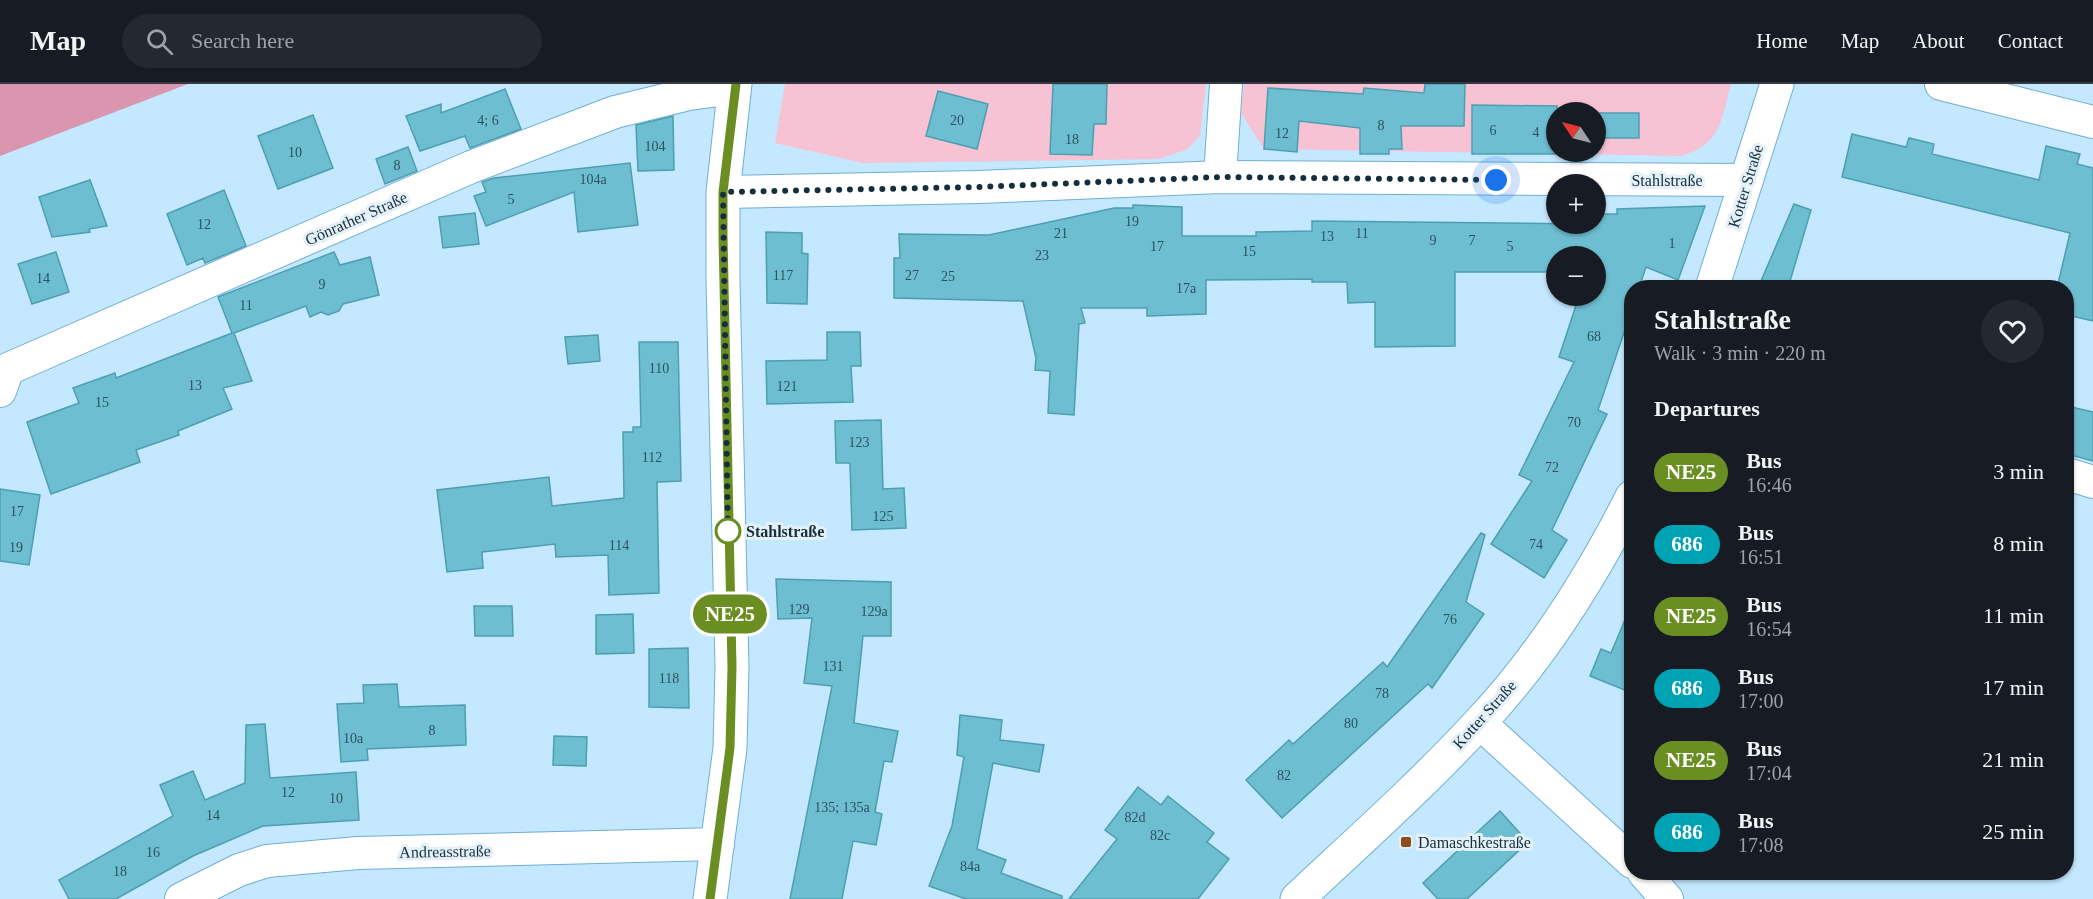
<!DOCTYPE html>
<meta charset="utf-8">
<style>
body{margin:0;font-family:Georgia,serif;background:#242831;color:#f1f3f6;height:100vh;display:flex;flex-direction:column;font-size:22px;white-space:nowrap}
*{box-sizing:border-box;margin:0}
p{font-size:20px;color:#9ea1a6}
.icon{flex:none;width:33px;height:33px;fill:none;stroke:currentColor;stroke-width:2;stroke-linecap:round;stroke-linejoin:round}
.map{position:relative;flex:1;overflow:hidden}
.panel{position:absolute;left:1624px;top:196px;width:450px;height:600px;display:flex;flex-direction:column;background:#171b24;border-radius:24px;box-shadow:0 2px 4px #0004}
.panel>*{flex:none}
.badge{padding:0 12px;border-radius:20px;font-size:21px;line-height:39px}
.needle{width:39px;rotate:305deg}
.controls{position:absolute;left:1546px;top:18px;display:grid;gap:12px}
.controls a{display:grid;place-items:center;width:60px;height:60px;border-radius:50%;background:#171b24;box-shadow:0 2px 4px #0004;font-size:30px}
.you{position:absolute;width:30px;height:30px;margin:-15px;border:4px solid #fff;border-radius:50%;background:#1a73e8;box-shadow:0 0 0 9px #1a73e833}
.map>.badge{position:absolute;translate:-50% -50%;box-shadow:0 0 0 3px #fff}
h2{padding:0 30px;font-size:22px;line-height:54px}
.round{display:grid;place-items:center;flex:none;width:63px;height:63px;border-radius:32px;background:#242831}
.summary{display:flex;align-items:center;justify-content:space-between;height:102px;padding:0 30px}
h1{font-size:28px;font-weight:700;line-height:45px}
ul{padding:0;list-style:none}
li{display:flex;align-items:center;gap:18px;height:72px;padding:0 30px}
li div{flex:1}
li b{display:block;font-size:22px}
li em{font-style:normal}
li .badge{min-width:66px;font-weight:700;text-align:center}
header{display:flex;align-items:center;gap:36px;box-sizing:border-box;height:84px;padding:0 30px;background:#171b24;border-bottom:2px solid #363941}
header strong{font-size:28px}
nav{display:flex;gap:33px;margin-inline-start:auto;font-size:21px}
.search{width:420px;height:54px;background:#242831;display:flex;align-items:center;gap:15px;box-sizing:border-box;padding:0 21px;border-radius:33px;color:#9ea1a6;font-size:22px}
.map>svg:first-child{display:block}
.green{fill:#f6c2d4;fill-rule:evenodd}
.forest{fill:#da96af}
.building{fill:#6ebed1;stroke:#4d9eb1;stroke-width:1.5}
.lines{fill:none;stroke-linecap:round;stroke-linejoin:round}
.street-casing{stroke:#70aed3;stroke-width:34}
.secondary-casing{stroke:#70aed3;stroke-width:35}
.street{stroke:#fff;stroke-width:32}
.secondary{stroke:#fff;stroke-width:33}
.line-casing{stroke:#fff;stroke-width:14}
.line{stroke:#6b8e23;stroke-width:9}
.walk{stroke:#142e3d;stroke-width:6;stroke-dasharray:0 10.8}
.stop-dot{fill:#fff;stroke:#6b8e23;stroke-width:3}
.poi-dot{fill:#904f1a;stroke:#e5f1f9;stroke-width:2}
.labels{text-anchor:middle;stroke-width:6;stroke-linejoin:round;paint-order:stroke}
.number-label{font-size:14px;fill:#2a5262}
.street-label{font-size:16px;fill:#142e3d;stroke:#e5f1f9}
.stop-label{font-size:16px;font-weight:bold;fill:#142e3d;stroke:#e5f1f9;text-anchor:start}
.poi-label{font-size:16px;fill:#142e3d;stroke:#e5f1f9;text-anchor:start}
</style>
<header>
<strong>Map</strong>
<div class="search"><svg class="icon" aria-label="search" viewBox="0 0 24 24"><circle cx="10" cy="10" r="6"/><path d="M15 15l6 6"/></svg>Search here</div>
<nav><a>Home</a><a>Map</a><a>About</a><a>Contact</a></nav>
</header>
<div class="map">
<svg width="2093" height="815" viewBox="0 0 2093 815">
<rect width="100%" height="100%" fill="#c3e8ff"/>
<!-- green -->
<g class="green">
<polygon points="785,0 1206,0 1200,51 1188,65 1159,75 863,79 775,59"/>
<path d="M1244,0H1731C1721,36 1722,60 1681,72L1264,65L1241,29ZM1557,28H1596V68H1557Z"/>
</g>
<!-- forest -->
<polygon class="forest" points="0,0 188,0 0,72"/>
<!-- building -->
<g class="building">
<polygon points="1053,0 1107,0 1106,40 1094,40 1092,71 1050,70"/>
<polygon points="1425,0 1465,0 1464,42 1401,42 1402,65 1389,65 1389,70 1360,70 1360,44 1299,37 1297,68 1264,65 1268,4 1363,10 1364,4 1424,9"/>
<polygon points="505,5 521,45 470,64 465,52 420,67 406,32 441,20 441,29"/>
<polygon points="938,7 988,20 977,65 926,52"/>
<polygon points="1472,21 1557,22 1557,28 1567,28 1557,28 1557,70 1472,70"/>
<rect x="1596" y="29" width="43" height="25"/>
<polygon points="313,31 333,84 278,105 258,52"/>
<polygon points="673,32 674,86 638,87 636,41"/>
<polygon points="1852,50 1906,63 1909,54 1934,60 1932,70 2039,96 2046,62 2080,70 2077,80 2093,84 2093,237 2067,231 2067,204 2057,204 2070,149 1842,93"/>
<polygon points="408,63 417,87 385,100 376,75"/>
<polygon points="630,79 638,141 578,148 574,108 486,142 474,112 486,108 482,98 494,94"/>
<polygon points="90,96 107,142 89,145 90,148 52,153 39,113"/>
<polygon points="224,106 246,162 205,179 203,174 187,181 167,130"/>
<polygon points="1794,120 1811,126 1788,204 1758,204"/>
<polygon points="1133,121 1182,123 1182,152 1256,152 1256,148 1312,147 1312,137 1596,140 1596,130 1617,130 1617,125 1705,122 1678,196 1646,183 1639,204 1632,204 1632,225 1598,326 1607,330 1552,446 1567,456 1544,494 1491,460 1532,397 1519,391 1574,278 1559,273 1579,212 1596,212 1596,172 1557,172 1557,188 1455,188 1455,262 1375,263 1375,218 1348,219 1347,198 1312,198 1312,195 1206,196 1206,230 1147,232 1147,224 1081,224 1085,239 1079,240 1074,331 1048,329 1050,287 1035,286 1036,274 1023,217 894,214 894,174 900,174 899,150 989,151 1114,124 1133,124"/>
<polygon points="475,129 479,160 443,164 439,133"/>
<polygon points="766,148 802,149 802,169 808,170 807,220 767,219"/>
<polygon points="56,168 69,208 32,220 18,180"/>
<polygon points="334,168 340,181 370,173 379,211 343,220 339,227 328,231 321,228 310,233 306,222 234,249 252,297 223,304 232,325 178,347 179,351 136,366 140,378 51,410 27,338 79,319 73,304 115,289 116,294 232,249 218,213"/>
<polygon points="827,248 860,248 861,282 851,282 853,318 767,320 766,277 827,276"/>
<polygon points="598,251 600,277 568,280 565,253"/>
<polygon points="639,258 678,258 681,397 657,398 659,509 609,511 608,471 556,473 555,460 482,468 483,484 447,488 437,406 549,393 552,422 624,414 623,348 633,348 633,343 641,343"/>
<polygon points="2067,322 2093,328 2093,377 2067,370"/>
<polygon points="881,336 883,405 904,404 906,444 852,446 850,379 836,379 835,337"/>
<polygon points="0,405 40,411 29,481 0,477"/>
<polygon points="1481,449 1485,451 1466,518 1484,530 1432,604 1428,600 1282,734 1246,696 1289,656 1293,660 1383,578 1387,583"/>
<polygon points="776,495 891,498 891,552 863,552 854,639 898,647 892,678 884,677 875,728 882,730 876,761 853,757 842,815 790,815 832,602 804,599 812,534 778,535"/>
<polygon points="1632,519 1632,609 1590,592 1601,565 1611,569"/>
<polygon points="474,522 512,522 513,552 475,552"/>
<polygon points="633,530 634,569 596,570 596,531"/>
<polygon points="688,564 689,624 649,623 649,565"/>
<polygon points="397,600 399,623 465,621 466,661 367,665 368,676 341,678 337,620 364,619 363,601"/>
<polygon points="960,631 1002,636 1000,656 1044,661 1039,688 993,679 977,765 1006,776 1001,789 1062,812 1062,815 966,815 929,802 952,742 964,673 957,671"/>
<polygon points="265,640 270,694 356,688 359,736 263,742 193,772 116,815 69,815 59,796 173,732 160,701 193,687 205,716 245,699 246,641"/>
<polygon points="554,652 587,653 586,682 553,681"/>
<polygon points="1138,703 1161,721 1168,712 1214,749 1207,758 1229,775 1198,815 1069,815 1117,755 1105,746"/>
<polygon points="1500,727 1528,758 1467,815 1438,815 1423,799"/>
</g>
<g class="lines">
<defs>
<g id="street">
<polyline points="1941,0 2093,38"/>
<polyline points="1220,93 1226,0"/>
<polyline points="723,108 979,103 1220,93 1747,96"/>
<polyline points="0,307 8,285 471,83 615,28 689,10 735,4"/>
<polyline points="2067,390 2093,398"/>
<polyline points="1480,639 1632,778"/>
<polyline points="1644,789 1667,815"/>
<polyline points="181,815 239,786 267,777 358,769 718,760"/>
</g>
<g id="secondary">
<polyline points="1712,204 1777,0"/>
<polyline points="710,815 730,664 732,583 723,196 723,108 735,0"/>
<path d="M1297,815C1359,757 1423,700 1480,638C1542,572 1591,494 1632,413"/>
</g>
</defs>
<!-- street casing -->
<use href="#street" class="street-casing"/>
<!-- secondary casing -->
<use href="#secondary" class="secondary-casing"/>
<!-- street -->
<use href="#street" class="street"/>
<!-- secondary -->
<use href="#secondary" class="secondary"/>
</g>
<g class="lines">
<defs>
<polyline id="line" points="710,815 730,664 732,583 723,152 723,108 736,0"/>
</defs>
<!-- line casing -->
<use href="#line" class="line-casing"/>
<!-- line -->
<use href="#line" class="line"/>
<!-- walk -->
<polyline class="walk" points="728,447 728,457 723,108 979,103 1220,93 1496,96"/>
</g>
<!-- markers -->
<circle class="stop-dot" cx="728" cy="447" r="12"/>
<rect class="poi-dot" x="1400" y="752" width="12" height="12" rx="3"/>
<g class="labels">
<!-- number labels -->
<g class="number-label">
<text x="488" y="41">4; 6</text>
<text x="957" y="41">20</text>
<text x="1381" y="46">8</text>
<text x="1493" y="51">6</text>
<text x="1536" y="53">4</text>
<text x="1282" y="54">12</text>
<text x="1072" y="60">18</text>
<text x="655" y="67">104</text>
<text x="295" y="73">10</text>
<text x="397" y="86">8</text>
<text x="593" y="100">104a</text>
<text x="511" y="120">5</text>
<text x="1132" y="142">19</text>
<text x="204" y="145">12</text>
<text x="1061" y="154">21</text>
<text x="1362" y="154">11</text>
<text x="1327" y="157">13</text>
<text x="1433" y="161">9</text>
<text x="1472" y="161">7</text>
<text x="1672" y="164">1</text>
<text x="1157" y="167">17</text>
<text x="1510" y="167">5</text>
<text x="1249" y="172">15</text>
<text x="1042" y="176">23</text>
<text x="783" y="196">117</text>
<text x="912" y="196">27</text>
<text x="948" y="197">25</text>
<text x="43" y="199">14</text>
<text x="322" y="205">9</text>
<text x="1186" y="209">17a</text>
<text x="246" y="226">11</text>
<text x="1594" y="257">68</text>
<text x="659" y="289">110</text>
<text x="195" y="306">13</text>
<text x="787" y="307">121</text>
<text x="102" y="323">15</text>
<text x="1574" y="343">70</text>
<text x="859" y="363">123</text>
<text x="652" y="378">112</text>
<text x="1552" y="388">72</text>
<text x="17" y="432">17</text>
<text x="883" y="437">125</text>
<text x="1536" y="465">74</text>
<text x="619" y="466">114</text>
<text x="16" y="468">19</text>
<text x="799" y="530">129</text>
<text x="874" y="532">129a</text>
<text x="1450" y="540">76</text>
<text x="833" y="587">131</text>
<text x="669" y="599">118</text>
<text x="1382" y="614">78</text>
<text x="1351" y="644">80</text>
<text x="432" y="651">8</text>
<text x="353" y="659">10a</text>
<text x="1284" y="696">82</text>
<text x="288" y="713">12</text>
<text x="336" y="719">10</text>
<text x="842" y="728">135; 135a</text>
<text x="213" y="736">14</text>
<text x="1135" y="738">82d</text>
<text x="1160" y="756">82c</text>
<text x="153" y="773">16</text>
<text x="970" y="787">84a</text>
<text x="120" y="792">18</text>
</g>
<!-- street labels -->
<g class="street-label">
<text x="1667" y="102">Stahlstraße</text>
<text transform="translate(1745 102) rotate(-73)" y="6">Kotter Straße</text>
<text transform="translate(356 134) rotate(-24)" y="6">Gönrather Straße</text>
<text transform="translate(1484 630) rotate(-48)" y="6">Kotter Straße</text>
<text transform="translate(445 767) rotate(-1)" y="6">Andreasstraße</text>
</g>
<!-- stop labels -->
<g class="stop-label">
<text x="746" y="453">Stahlstraße</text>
</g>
<!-- poi labels -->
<g class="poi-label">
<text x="1418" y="764">Damaschkestraße</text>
</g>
</g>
</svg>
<div class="controls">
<a><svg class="needle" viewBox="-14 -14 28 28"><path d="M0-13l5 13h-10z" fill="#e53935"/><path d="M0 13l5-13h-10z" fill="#9ea1a6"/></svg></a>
<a>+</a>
<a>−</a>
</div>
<div class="you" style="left:1496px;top:96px"></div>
<b class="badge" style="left:730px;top:530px;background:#6b8e23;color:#fff">NE25</b>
<section class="panel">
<div class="summary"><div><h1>Stahlstraße</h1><p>Walk · 3 min · 220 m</p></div><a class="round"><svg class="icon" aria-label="heart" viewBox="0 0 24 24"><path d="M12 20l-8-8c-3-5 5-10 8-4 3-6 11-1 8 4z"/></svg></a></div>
<h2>Departures</h2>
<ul>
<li><span class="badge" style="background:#6b8e23;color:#fff">NE25</span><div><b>Bus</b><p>16:46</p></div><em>3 min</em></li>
<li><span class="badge" style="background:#00a3b4;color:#fff">686</span><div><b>Bus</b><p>16:51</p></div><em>8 min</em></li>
<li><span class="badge" style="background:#6b8e23;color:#fff">NE25</span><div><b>Bus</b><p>16:54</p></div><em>11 min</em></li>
<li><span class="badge" style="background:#00a3b4;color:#fff">686</span><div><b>Bus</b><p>17:00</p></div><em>17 min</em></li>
<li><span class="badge" style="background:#6b8e23;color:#fff">NE25</span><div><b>Bus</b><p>17:04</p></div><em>21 min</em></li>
<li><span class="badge" style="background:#00a3b4;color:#fff">686</span><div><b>Bus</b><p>17:08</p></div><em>25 min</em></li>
</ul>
</section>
</div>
